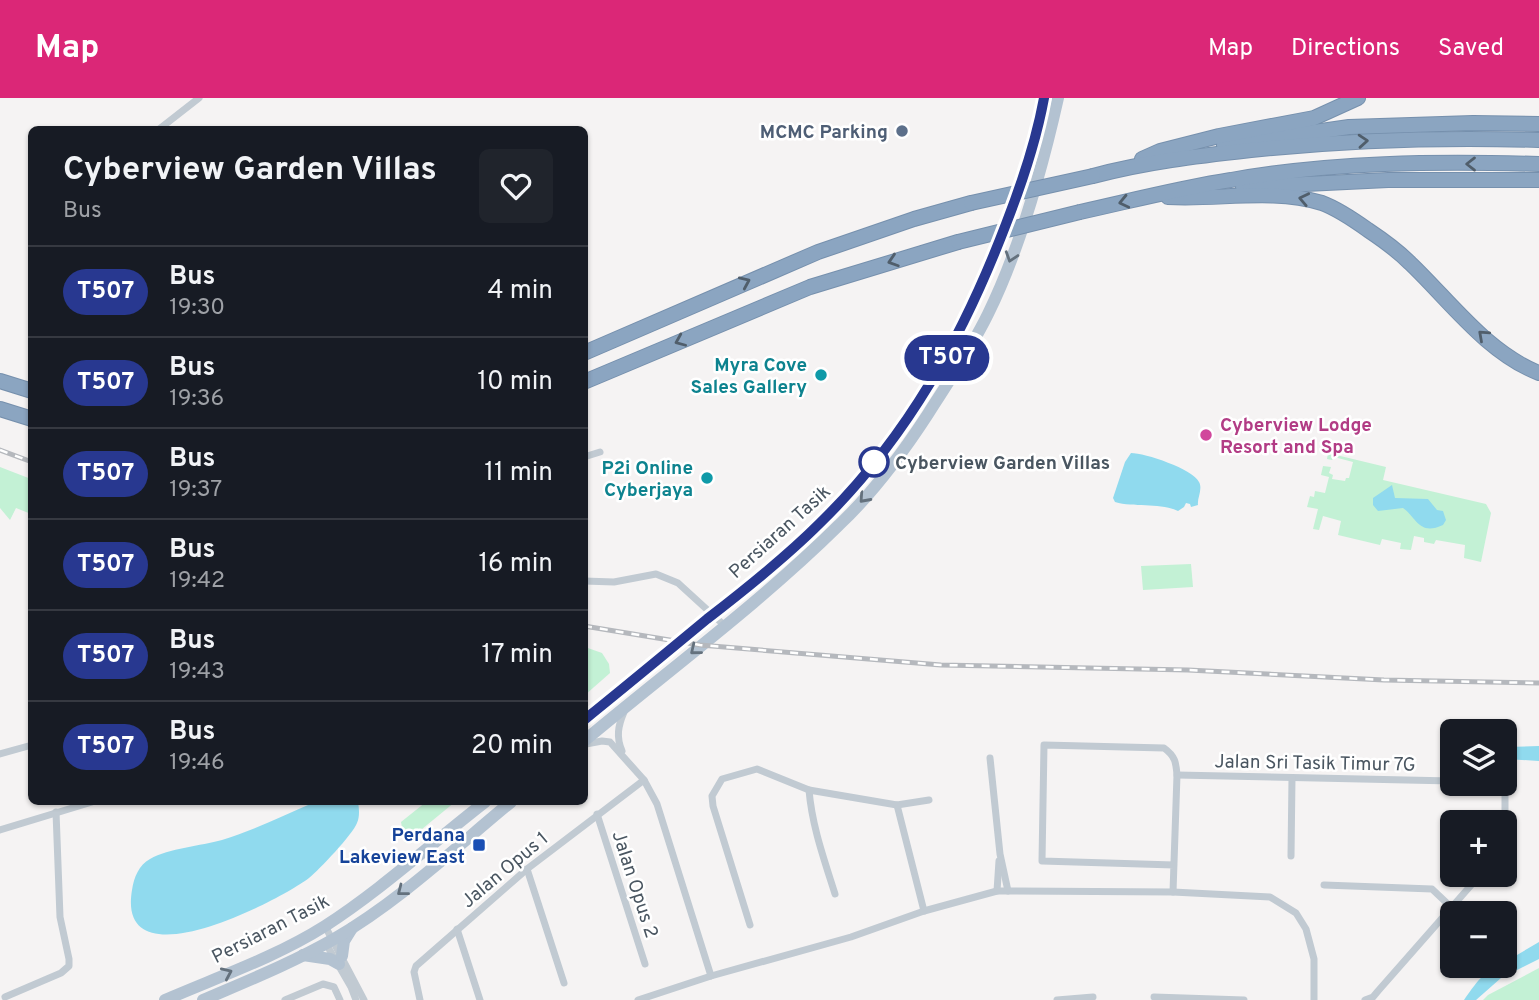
<!DOCTYPE html>
<meta charset="utf-8">
<style>
body{margin:0;font-family:Overpass,sans-serif;background:#20242c;color:#f1f3f6;height:100vh;display:flex;flex-direction:column;font-size:26px;white-space:nowrap}
*{box-sizing:border-box;margin:0}
p{font-size:23px;color:#9ea1a6}
.icon{flex:none;width:38px;height:38px;fill:none;stroke:currentColor;stroke-width:2;stroke-linecap:round;stroke-linejoin:round}
.map{position:relative;flex:1;overflow:hidden}
.drawer{position:absolute;left:28px;top:28px;width:560px;height:679px;display:flex;flex-direction:column;background:#171b24;border-radius:10px;box-shadow:0 2px 5px #0004}
.drawer>*{flex:none}
.badge{padding:0 14px;border-radius:23px;font-size:24px;line-height:46px}
.controls{position:absolute;left:1440px;top:621px;display:grid;gap:14px}
.controls a{display:grid;place-items:center;width:77px;height:77px;border-radius:10px;background:#171b24;box-shadow:0 2px 5px #0004;font-size:35px}
.map>.badge{position:absolute;translate:-50% -50%;box-shadow:0 0 0 4px #fff}
.round{display:grid;place-items:center;flex:none;width:74px;height:74px;border-radius:10px;background:#20242c}
.summary{display:flex;align-items:center;justify-content:space-between;height:119px;padding:0 35px}
h1{font-size:33px;font-weight:700;line-height:52px}
ul{padding:0;list-style:none}
li{display:flex;align-items:center;gap:21px;height:91px;padding:0 35px;border-top:2px solid #363941}
li div{flex:1}
li b{display:block;font-size:26px}
li em{font-style:normal}
li .badge{min-width:77px;font-weight:700;text-align:center}
header{display:flex;align-items:center;gap:42px;box-sizing:border-box;height:98px;padding:0 35px;background:#db2777;color:#fff}
header strong{font-size:33px}
nav{display:flex;gap:38px;margin-inline-start:auto;font-size:24px}
.map>svg:first-child{display:block}
.green{fill:#c3f1d5}
.water{fill:#90daee}
.lines{fill:none;stroke-linecap:round;stroke-linejoin:round}
.highway-casing{stroke:#7690ad;stroke-width:16}
.street{stroke:#c1cad2;stroke-width:7}
.primary{stroke:#b3c2d1;stroke-width:12}
.highway{stroke:#8ba5c1;stroke-width:14}
.rail-casing{stroke:#b5b8bd;stroke-width:5}
.rail{stroke:#fff;stroke-width:2.5;stroke-dasharray:8;stroke-linecap:butt}
.highway-bridge-casing{stroke:#7690ad;stroke-width:16;stroke-linecap:butt}
.highway-bridge{stroke:#8ba5c1;stroke-width:14}
.oneway{stroke:#505e6b}
.oneway2{stroke:#64717d}
.line-casing{stroke:#fff;stroke-width:16}
.line{stroke:#283890;stroke-width:10}
.service-dot{fill:#5c6f8a;stroke:#fff;stroke-width:2.5}
.culture-dot{fill:#0f9aa8;stroke:#fff;stroke-width:2.5}
.hotel-dot{fill:#d1479c;stroke:#fff;stroke-width:2.5}
.stop-dot{fill:#fff;stroke:#283890;stroke-width:3.5}
.transit-dot{fill:#1a4fb4;stroke:#fff;stroke-width:2.5}
.labels{text-anchor:middle;stroke-width:5;stroke-linejoin:round;paint-order:stroke}
.service-label{font-size:19px;font-weight:bold;fill:#4e5e75;stroke:#fff;text-anchor:end}
.culture-label{font-size:19px;font-weight:bold;fill:#0d838f;stroke:#fff;text-anchor:end}
.hotel-label{font-size:19px;font-weight:bold;fill:#b23c85;stroke:#fff;text-anchor:start}
.stop-label{font-size:19px;font-weight:bold;fill:#4a5661;stroke:#fff;text-anchor:start}
.street-label{font-size:19px;fill:#4a5661;stroke:#fff}
.transit-label{font-size:19px;font-weight:bold;fill:#164399;stroke:#fff;text-anchor:end}
</style>
<header>
<strong>Map</strong>
<nav><a>Map</a><a>Directions</a><a>Saved</a></nav>
</header>
<div class="map">
<svg width="1539" height="902" viewBox="0 0 1539 902">
<rect width="100%" height="100%" fill="#f5f3f3"/>
<!-- green -->
<g class="green">
<polygon points="1328,355 1386,369 1383,382 1486,406 1491,415 1481,464 1464,460 1465,447 1436,442 1434,446 1424,444 1424,440 1414,438 1411,452 1400,451 1401,445 1382,441 1380,447 1338,437 1341,423 1323,418 1319,432 1313,431 1318,411 1307,409 1310,398 1314,399 1315,393 1325,395 1329,379 1321,377 1323,368 1331,369 1329,375 1333,377 1332,381 1345,383 1346,380 1349,380 1353,364 1334,359 1332,362 1327,361"/>
<polygon points="0,369 31,381 31,416 16,410 10,422 0,410"/>
<polygon points="1191,466 1193,489 1143,492 1141,468"/>
<polygon points="585,549 602,555 609,566 610,575 585,597"/>
<polygon points="426,704 455,704 405,745 401,724"/>
<polygon points="1539,870 1539,902 1483,902 1488,897"/>
</g>
<!-- water -->
<g class="water">
<path d="M1131,355C1145,355 1193,371 1199,384C1203,391 1197,400 1198,407L1191,409L1190,406L1186,405L1184,409L1178,413C1159,404 1135,410 1115,404L1113,400L1125,364Z"/>
<path d="M1392,387L1395,400L1428,401L1437,412L1443,413L1446,422L1443,427C1419,438 1417,420 1403,410L1378,413L1373,407V400Z"/>
<polygon points="1539,648 1539,663 1505,661 1505,649"/>
<path d="M315,704H358C359,710 360,718 357,725C353,736 319,772 309,780C277,804 116,887 132,792C134,779 139,767 150,761C169,750 201,748 222,742C254,732 285,717 315,704Z"/>
<path d="M1539,844V861L1501,880L1476,902H1464C1474,888 1486,868 1505,868V864Z"/>
</g>
<g class="lines">
<defs>
<g id="highway">
<polyline points="1224,47 1349,29 1473,25 1539,26"/>
<polyline points="1142,61 1160,53 1219,38 1314,20 1358,0"/>
<path d="M1093,78C1145,64 1197,58 1251,52C1347,42 1443,39 1539,42"/>
<polyline points="1243,89 1388,82 1539,82"/>
<path d="M1168,99C1220,102 1272,90 1322,105C1338,111 1354,122 1368,132C1383,142 1397,152 1410,165C1449,202 1487,255 1539,275"/>
<path d="M1080,114C1130,103 1180,90 1231,82C1331,64 1437,63 1539,66"/>
<polyline points="584,255 818,154 914,121 971,105"/>
<polyline points="0,283 32,293"/>
<polyline points="584,284 810,189 958,144"/>
<polyline points="0,311 32,321"/>
</g>
</defs>
<!-- highway casing -->
<use href="#highway" class="highway-casing"/>
<!-- street -->
<g class="street">
<polyline points="158,32 199,0"/>
<polyline points="584,359 600,354"/>
<polyline points="584,483 614,484 656,476 678,485 725,528"/>
<polyline points="586,646 602,643 610,644 644,682 657,706 711,878"/>
<path d="M622,653C616,639 618,628 624,614"/>
<polyline points="0,656 32,647"/>
<polyline points="990,660 1000,756 1008,793"/>
<polyline points="1177,677 1452,683"/>
<polyline points="1497,686 1505,696 1505,742"/>
<path d="M809,692C812,728 824,761 835,796"/>
<polyline points="897,707 924,813"/>
<polyline points="597,716 645,866"/>
<polyline points="0,732 92,704"/>
<polyline points="1291,758 1292,680"/>
<polyline points="527,771 564,885"/>
<polyline points="1324,787 1432,791 1451,809"/>
<polyline points="997,793 999,763"/>
<path d="M1173,794L1177,677C1176,664 1175,658 1164,650L1044,647L1042,763L1174,767"/>
<polyline points="750,827 713,708 712,698 722,681 757,671 809,692 897,707 929,702"/>
<polyline points="325,828 364,902"/>
<polyline points="457,831 480,902"/>
<polyline points="325,844 351,889 356,902"/>
<polyline points="5,899 61,875 69,868 69,861 60,819 56,714"/>
<polyline points="1154,899 1244,902"/>
<polyline points="285,902 323,886 334,889 340,902"/>
<polyline points="420,902 414,874 416,868 527,771 644,682"/>
<polyline points="638,902 711,878 851,839 924,813 997,793 1008,793 1173,794 1270,799 1296,815 1306,831 1314,861 1314,902"/>
<polyline points="1057,902 1093,899"/>
<polyline points="1365,902 1373,899 1378,893 1480,777"/>
</g>
<!-- primary -->
<g class="primary">
<path d="M584,622C625,589 666,555 707,521C746,491 785,460 820,426C908,339 963,240 1006,126C1022,85 1036,44 1044,0"/>
<path d="M584,643C670,571 760,505 839,427C874,394 902,356 928,316C949,283 971,251 988,216C1020,151 1042,71 1058,0"/>
<polyline points="303,857 330,861 339,866"/>
<polyline points="342,858 344,843 352,830"/>
<path d="M165,902C218,879 276,859 325,828C381,792 432,745 485,704"/>
<path d="M203,902C247,883 292,865 334,841C398,804 454,751 511,704"/>
</g>
<!-- highway -->
<use href="#highway" class="highway"/>
<defs>
<g id="rail">
<polyline points="0,352 32,364"/>
<polyline points="584,528 700,547 941,567 1188,572 1384,582 1539,585"/>
</g>
</defs>
<!-- rail casing -->
<use href="#rail" class="rail-casing"/>
<!-- rail -->
<use href="#rail" class="rail"/>
<defs>
<g id="highway-bridge">
<polyline points="971,105 1093,78"/>
<polyline points="958,144 1080,114"/>
</g>
</defs>
<!-- highway-bridge casing -->
<use href="#highway-bridge" class="highway-bridge-casing"/>
<!-- highway-bridge -->
<use href="#highway-bridge" class="highway-bridge"/>
</g>
<!-- one-way arrows -->
<defs><path id="oneway-chevron" d="M-2-3.5L2.5 0L-2 3.5" fill="none" stroke-width="1.6" stroke-linecap="round" stroke-linejoin="round" transform="scale(1.75)"/></defs>
<g class="oneway">
<use href="#oneway-chevron" transform="translate(1363 43) rotate(-4)"/>
<use href="#oneway-chevron" transform="translate(1471 66) rotate(180)"/>
<use href="#oneway-chevron" transform="translate(1304 101) rotate(-168)"/>
<use href="#oneway-chevron" transform="translate(1124 104) rotate(167)"/>
<use href="#oneway-chevron" transform="translate(893 163) rotate(162)"/>
<use href="#oneway-chevron" transform="translate(745 184) rotate(-24)"/>
<use href="#oneway-chevron" transform="translate(1483 237) rotate(-138)"/>
<use href="#oneway-chevron" transform="translate(680 243) rotate(157)"/>
</g>
<g class="oneway2">
<use href="#oneway-chevron" transform="translate(1011 159) rotate(108)"/>
<use href="#oneway-chevron" transform="translate(864 400) rotate(132)"/>
<use href="#oneway-chevron" transform="translate(695 552) rotate(141)"/>
<use href="#oneway-chevron" transform="translate(402 793) rotate(142)"/>
<use href="#oneway-chevron" transform="translate(227 875) rotate(-24)"/>
</g>
<g class="lines">
<defs>
<path id="line" d="M584,622C625,589 666,555 707,521C746,491 785,460 820,425C907,340 963,239 1006,126C1022,85 1036,44 1044,0"/>
</defs>
<!-- line casing -->
<use href="#line" class="line-casing"/>
<!-- line -->
<use href="#line" class="line"/>
</g>
<!-- markers -->
<circle class="service-dot" cx="902" cy="33" r="7"/>
<g class="culture-dot">
<circle cx="821" cy="277" r="7"/>
<circle cx="707" cy="380" r="7"/>
</g>
<circle class="hotel-dot" cx="1206" cy="337" r="7"/>
<circle class="stop-dot" cx="874" cy="364" r="14"/>
<rect class="transit-dot" x="472" y="740" width="14" height="14" rx="3.5"/>
<g class="labels">
<!-- service labels -->
<g class="service-label">
<text x="888" y="40">MCMC Parking</text>
</g>
<!-- culture labels -->
<g class="culture-label">
<text x="807" y="273">Myra Cove<tspan x="807" dy="22">Sales Gallery</tspan></text>
<text x="693" y="376">P2i Online<tspan x="693" dy="22">Cyberjaya</tspan></text>
</g>
<!-- hotel labels -->
<g class="hotel-label">
<text x="1220" y="333">Cyberview Lodge<tspan x="1220" dy="22">Resort and Spa</tspan></text>
</g>
<!-- stop labels -->
<g class="stop-label">
<text x="895" y="371">Cyberview Garden Villas</text>
</g>
<!-- street labels -->
<g class="street-label">
<text transform="translate(779 433) rotate(-42)" y="7">Persiaran Tasik</text>
<text transform="translate(1315 664) rotate(1)" y="7">Jalan Sri Tasik Timur 7G</text>
<text transform="translate(504 771) rotate(-40)" y="7">Jalan Opus 1</text>
<text transform="translate(636 786) rotate(72)" y="7">Jalan Opus 2</text>
<text transform="translate(270 830) rotate(-27)" y="7">Persiaran Tasik</text>
</g>
<!-- transit labels -->
<g class="transit-label">
<text x="465" y="743">Perdana<tspan x="465" dy="22">Lakeview East</tspan></text>
</g>
</g>
</svg>
<div class="controls">
<a><svg class="icon" aria-label="layers" viewBox="0 0 24 24"><path d="M12 4l9 5-9 5-9-5zM3 14l9 5 9-5"/></svg></a>
<a>+</a>
<a>−</a>
</div>
<b class="badge" style="left:947px;top:260px;background:#283890;color:#fff">T507</b>
<section class="drawer">
<div class="summary"><div><h1>Cyberview Garden Villas</h1><p>Bus</p></div><a class="round"><svg class="icon" aria-label="heart" viewBox="0 0 24 24"><path d="M12 20l-8-8c-3-5 5-10 8-4 3-6 11-1 8 4z"/></svg></a></div>
<ul>
<li><span class="badge" style="background:#283890;color:#fff">T507</span><div><b>Bus</b><p>19:30</p></div><em>4 min</em></li>
<li><span class="badge" style="background:#283890;color:#fff">T507</span><div><b>Bus</b><p>19:36</p></div><em>10 min</em></li>
<li><span class="badge" style="background:#283890;color:#fff">T507</span><div><b>Bus</b><p>19:37</p></div><em>11 min</em></li>
<li><span class="badge" style="background:#283890;color:#fff">T507</span><div><b>Bus</b><p>19:42</p></div><em>16 min</em></li>
<li><span class="badge" style="background:#283890;color:#fff">T507</span><div><b>Bus</b><p>19:43</p></div><em>17 min</em></li>
<li><span class="badge" style="background:#283890;color:#fff">T507</span><div><b>Bus</b><p>19:46</p></div><em>20 min</em></li>
</ul>
</section>
</div>
